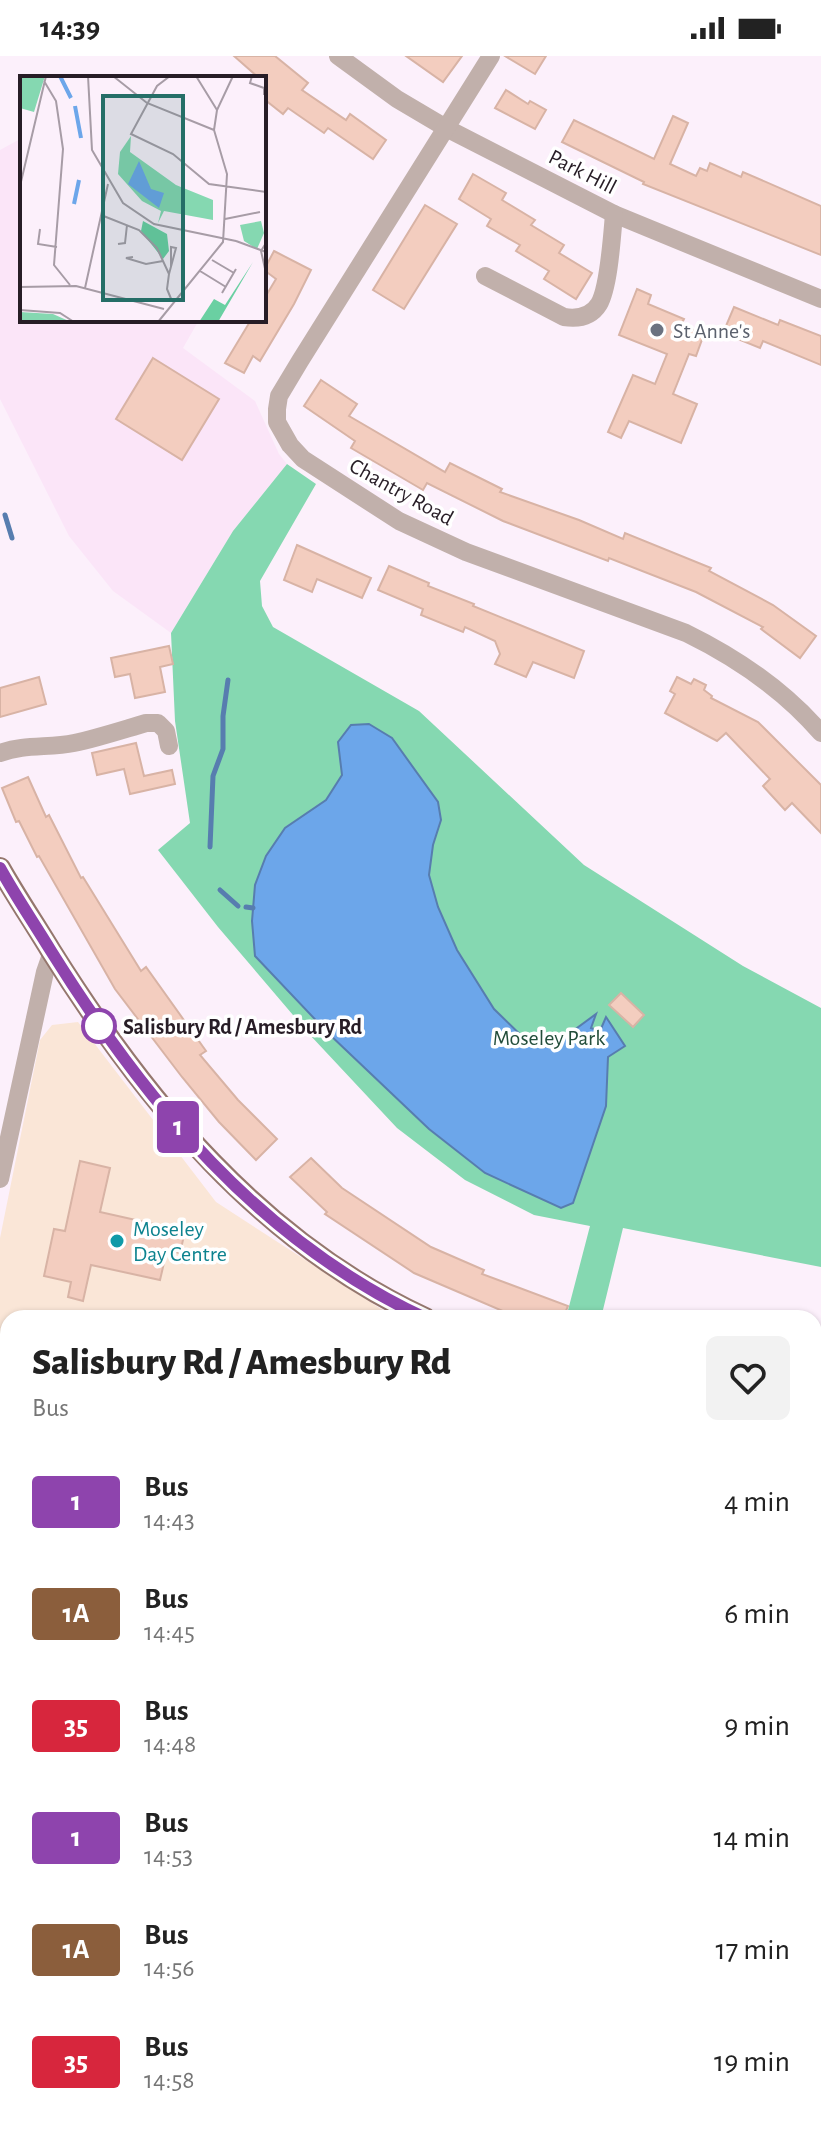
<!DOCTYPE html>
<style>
body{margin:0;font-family:"Alegreya Sans",sans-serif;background:#f2f2f2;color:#222;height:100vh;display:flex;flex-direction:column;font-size:30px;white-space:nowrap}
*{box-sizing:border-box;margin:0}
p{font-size:26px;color:#767676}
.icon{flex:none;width:44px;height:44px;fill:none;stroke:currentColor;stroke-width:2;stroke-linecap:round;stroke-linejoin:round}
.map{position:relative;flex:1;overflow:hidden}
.sheet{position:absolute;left:0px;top:1254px;width:822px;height:824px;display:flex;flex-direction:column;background:#fff;border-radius:24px 24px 0 0;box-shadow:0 2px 6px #0004}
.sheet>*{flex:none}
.badge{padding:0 16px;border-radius:6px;font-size:28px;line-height:52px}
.map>.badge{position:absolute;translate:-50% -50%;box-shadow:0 0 0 4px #fff}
.round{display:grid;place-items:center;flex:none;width:84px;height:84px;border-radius:12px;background:#f2f2f2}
.overview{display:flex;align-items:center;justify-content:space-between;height:136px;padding:0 32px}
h1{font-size:38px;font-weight:800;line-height:60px}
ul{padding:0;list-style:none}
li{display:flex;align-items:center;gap:24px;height:112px;padding:0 32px}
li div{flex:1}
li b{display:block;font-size:30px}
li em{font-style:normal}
li .badge{min-width:88px;font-weight:700;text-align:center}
.status{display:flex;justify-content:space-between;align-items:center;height:56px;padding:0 40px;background:#fff;direction:ltr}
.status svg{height:22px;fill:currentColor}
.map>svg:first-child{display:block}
.built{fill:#fbe5f8}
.medical{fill:#fae6d7}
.green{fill:#85d8b1}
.water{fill:#6ca6ea;stroke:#577daf;stroke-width:2}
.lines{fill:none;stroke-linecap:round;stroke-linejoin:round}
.stream{stroke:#577daf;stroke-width:5}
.building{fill:#f3cdbf;stroke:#d8b3a5;stroke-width:2}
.minor{stroke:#c1b0ab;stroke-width:18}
.major{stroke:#95776e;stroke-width:22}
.highway{stroke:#846258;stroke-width:26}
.line-casing{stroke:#fff;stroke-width:18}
.line{stroke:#8e44ad;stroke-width:12}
.worship-dot{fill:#6b7280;stroke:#fff;stroke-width:3}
.stop-dot{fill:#fff;stroke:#8e44ad;stroke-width:4}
.culture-dot{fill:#0f9aa8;stroke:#fff;stroke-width:3}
.labels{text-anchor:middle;stroke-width:7;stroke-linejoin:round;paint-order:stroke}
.street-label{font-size:22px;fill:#271d26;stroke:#fff}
.worship-label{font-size:22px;fill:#5b616d;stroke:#fff;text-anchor:start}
.stop-label{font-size:22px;font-weight:bold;fill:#271d26;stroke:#fff;text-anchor:start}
.park-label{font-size:22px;fill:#224d3a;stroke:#fff}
.culture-label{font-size:22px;fill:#0d838f;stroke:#fff;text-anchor:start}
.inset-river{fill:none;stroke:#6ca6ea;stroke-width:4}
.inset-road{fill:none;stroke:#a79ca6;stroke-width:2}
.view{fill:#256e67;fill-opacity:0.15;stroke:#256e67;stroke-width:4}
.inset-edge{fill:none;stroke:#271d26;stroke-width:4}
</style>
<div class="status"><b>14:39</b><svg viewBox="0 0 49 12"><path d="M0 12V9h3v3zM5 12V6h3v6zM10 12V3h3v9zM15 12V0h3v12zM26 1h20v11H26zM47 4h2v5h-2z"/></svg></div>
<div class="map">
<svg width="821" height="2078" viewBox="0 0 821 2078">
<rect width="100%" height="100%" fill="#fcf0fb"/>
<!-- built -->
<g class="built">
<polygon points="22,82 22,264 199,264 183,292 255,345 279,398 287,408 233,475 171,577 113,535 69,480 0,343 0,94"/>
<polygon points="767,2070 812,2070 821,2078 759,2078"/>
</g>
<!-- medical -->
<polygon class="medical" points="78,966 216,1146 395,1262 8,1262 8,1798 0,1796 0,1182 40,984 52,969"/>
<!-- green -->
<polygon class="green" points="287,408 316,428 260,525 262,550 273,571 419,655 584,809 743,910 821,952 821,1211 623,1172 601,1262 566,1262 590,1170 534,1159 465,1124 397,1072 310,979 218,871 158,794 190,767 175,665 171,577 233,475"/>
<!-- water -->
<polygon class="water" points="369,668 392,682 438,746 441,764 433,789 429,819 438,851 457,894 494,953 533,991 551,991 596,958 591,972 600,975 606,961 625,990 608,1001 606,1050 573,1147 561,1152 485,1117 429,1073 328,977 255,900 252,865 255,829 266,800 285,772 326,744 342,719 338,686 351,669"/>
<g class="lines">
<!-- stream -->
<g class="stream">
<polyline points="5,459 12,482"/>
<polyline points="210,791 213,720 223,693 223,660 228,624"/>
<polyline points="220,834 238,850"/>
<polyline points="246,851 253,852"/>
</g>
</g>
<!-- building -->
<g class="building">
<polygon points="234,0 275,0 308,27 302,34 346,64 350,58 386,84 373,103 328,72 324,77 288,52 283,58 264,43 264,22 259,22"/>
<polygon points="406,0 462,0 443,26"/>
<polygon points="505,0 546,0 535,18"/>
<polygon points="506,34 528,48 530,45 546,54 535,73 495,52"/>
<polygon points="673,60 688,67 670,108 696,120 700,112 707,115 710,107 741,121 743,116 821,150 821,199 643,128 644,126 562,86 574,64 654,103"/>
<polygon points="473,118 506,137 502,144 535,164 531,169 564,189 559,197 592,217 576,243 544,223 549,215 516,195 520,189 487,170 491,163 459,143"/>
<polygon points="425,149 457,168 404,253 373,234"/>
<polygon points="274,195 311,214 294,248 260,305 253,300 244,317 225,307 251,264 264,264 264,243 276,223 264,214"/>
<polygon points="637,233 651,239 648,248 684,263 681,269 704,278 696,300 689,298 673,338 697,348 681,387 629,365 621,382 608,376 633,319 655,328 667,298 619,279"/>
<polygon points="734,251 778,269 780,264 821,280 821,309 763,285 760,292 723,277"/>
<polygon points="153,302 219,343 182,404 116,363"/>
<polygon points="321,324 357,348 349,360 445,416 450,407 502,433 500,436 579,464 623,483 625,477 711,512 709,515 773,549 816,580 800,602 761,573 763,571 696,536 609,502 608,505 503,465 427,427 423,434 351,392 355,385 304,350"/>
<polygon points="297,489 371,522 362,542 317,523 312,536 284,524"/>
<polygon points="389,510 429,527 428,530 474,548 473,550 584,595 574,622 533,606 526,621 495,608 500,598 495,585 465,571 463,576 421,559 423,553 378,534"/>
<polygon points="169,590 173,608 160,611 165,636 135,642 130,618 115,621 111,602"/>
<polygon points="39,621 46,648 0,661 0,632"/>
<polygon points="677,621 691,628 694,623 706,629 704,634 712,640 711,642 758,666 821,729 821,777 792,747 785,754 763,730 770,723 726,677 717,685 665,657 675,638 670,635"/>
<polygon points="136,687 144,720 172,714 175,728 130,738 124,713 97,719 92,697"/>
<polygon points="28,721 46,761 49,759 81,822 83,821 141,915 146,911 206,995 200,999 238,1044 277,1083 256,1104 219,1066 182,1021 115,933 39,800 37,801 19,765 16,766 2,732"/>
<polygon points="621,937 644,959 633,971 609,949"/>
<polygon points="311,1102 342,1132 431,1191 484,1214 482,1218 568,1250 563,1262 519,1262 414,1217 325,1158 327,1156 290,1121"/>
<polygon points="80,1105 110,1112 100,1156 185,1175 180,1197 167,1194 160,1224 91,1209 83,1245 68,1241 71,1226 44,1220 54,1173 65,1175"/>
</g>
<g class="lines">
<!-- minor -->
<g class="minor">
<polyline points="338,0 397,43 446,72 614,158 821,243"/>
<path d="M491,0L300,305L279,340L277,353V366L290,389L303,403L399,465L466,496L686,577C737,602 784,634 821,677"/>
<path d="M485,220L564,261C577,263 591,261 599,248C609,231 612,180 614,158"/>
<path d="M0,697C24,688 49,692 74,687C98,682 122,674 146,667H158L166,675L169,690"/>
<polyline points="0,1123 45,916 52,896"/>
<polyline points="0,2014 8,2016"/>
<polyline points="222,2070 254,2078"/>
</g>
<!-- major -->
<g class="major">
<path d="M0,812C16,840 34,867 51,895C145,1045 261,1186 425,1262"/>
<polyline points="814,1364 821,1365"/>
</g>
<!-- highway -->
<g class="highway">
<polyline points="814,1974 821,1967"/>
<polyline points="717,2078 725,2070"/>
</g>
</g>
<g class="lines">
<defs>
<path id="line" d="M0,812C16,841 34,867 51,895C146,1047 260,1185 425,1262"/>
</defs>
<!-- line casing -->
<use href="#line" class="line-casing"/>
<!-- line -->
<use href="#line" class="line"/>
</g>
<!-- markers -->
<circle class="worship-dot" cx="657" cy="274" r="8"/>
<circle class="stop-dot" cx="99" cy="970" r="16"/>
<circle class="culture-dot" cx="117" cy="1185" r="8"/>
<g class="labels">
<!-- street labels -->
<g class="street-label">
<text transform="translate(583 115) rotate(27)" y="8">Park Hill</text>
<text transform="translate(402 435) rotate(29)" y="8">Chantry Road</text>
</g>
<!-- worship labels -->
<g class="worship-label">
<text x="673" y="282">St Anne's</text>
</g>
<!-- stop labels -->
<g class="stop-label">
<text x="123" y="978">Salisbury Rd / Amesbury Rd</text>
</g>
<!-- park labels -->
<g class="park-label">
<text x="549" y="989">Moseley Park</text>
</g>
<!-- culture labels -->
<g class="culture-label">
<text x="133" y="1180">Moseley<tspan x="133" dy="25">Day Centre</tspan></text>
</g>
</g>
<!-- overview -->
<g transform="translate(20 20)">
<rect width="246" height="246" fill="#fcf0fb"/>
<path d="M0,0H25L14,36L0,32ZM111,60L110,76L156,109L193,124V144L144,135L138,147L141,135L122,125L98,98L100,76ZM241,145L244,157L237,173L224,165L220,149ZM0,236L33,238L51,246H0Z" fill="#85d8b1"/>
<path d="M123,145L147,158L149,175L143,183L121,155ZM233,186L198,246H179L194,223L205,229Z" fill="#6ad0a2"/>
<path d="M119,85L131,113L144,117L139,132L108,108Z" fill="#6ca6ea"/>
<path class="inset-river" d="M40,0L51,22M55,30L61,62M54,128L59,104"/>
<path class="inset-road" d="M68,0L72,74L103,127L134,148L216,165M93,0L127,27L194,54M150,0L137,10L111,58L153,78L189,108L246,116M176,0L197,34M232,0L230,7L244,12V19M24,5L36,25L43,73L34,189L50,209M0,110L26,0M81,139L119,154L137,172L149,198L147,213L152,225M205,143L240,136M20,153L18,168L37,171M216,165L246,176M246,167L241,175L246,197M98,168L105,167L107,149M113,181L106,182L126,188L143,185M192,184L214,197M180,195L206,211M149,198L156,172L151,171V191M0,211L56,210L144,233M65,212L88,108M202,217L216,193M0,234L40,237L54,246M138,246L203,166L207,98L194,54L197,34L213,0"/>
<path class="view" d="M83,20H163V224H83Z"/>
<rect width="246" height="246" class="inset-edge"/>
</g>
</svg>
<b class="badge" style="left:178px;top:1071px;background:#8e44ad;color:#fff">1</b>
<section class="sheet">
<div class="overview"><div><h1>Salisbury Rd / Amesbury Rd</h1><p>Bus</p></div><a class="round"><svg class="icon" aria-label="heart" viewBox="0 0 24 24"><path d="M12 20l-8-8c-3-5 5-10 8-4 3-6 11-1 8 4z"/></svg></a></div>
<ul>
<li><span class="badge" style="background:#8e44ad;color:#fff">1</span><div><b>Bus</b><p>14:43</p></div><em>4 min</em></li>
<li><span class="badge" style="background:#8b5e3c;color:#fff">1A</span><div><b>Bus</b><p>14:45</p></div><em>6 min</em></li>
<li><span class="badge" style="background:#d7263d;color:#fff">35</span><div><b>Bus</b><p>14:48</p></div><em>9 min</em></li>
<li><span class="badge" style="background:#8e44ad;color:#fff">1</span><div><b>Bus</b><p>14:53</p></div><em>14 min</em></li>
<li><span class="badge" style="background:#8b5e3c;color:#fff">1A</span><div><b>Bus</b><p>14:56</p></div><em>17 min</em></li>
<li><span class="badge" style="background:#d7263d;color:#fff">35</span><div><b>Bus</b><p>14:58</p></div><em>19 min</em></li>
</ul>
</section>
</div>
